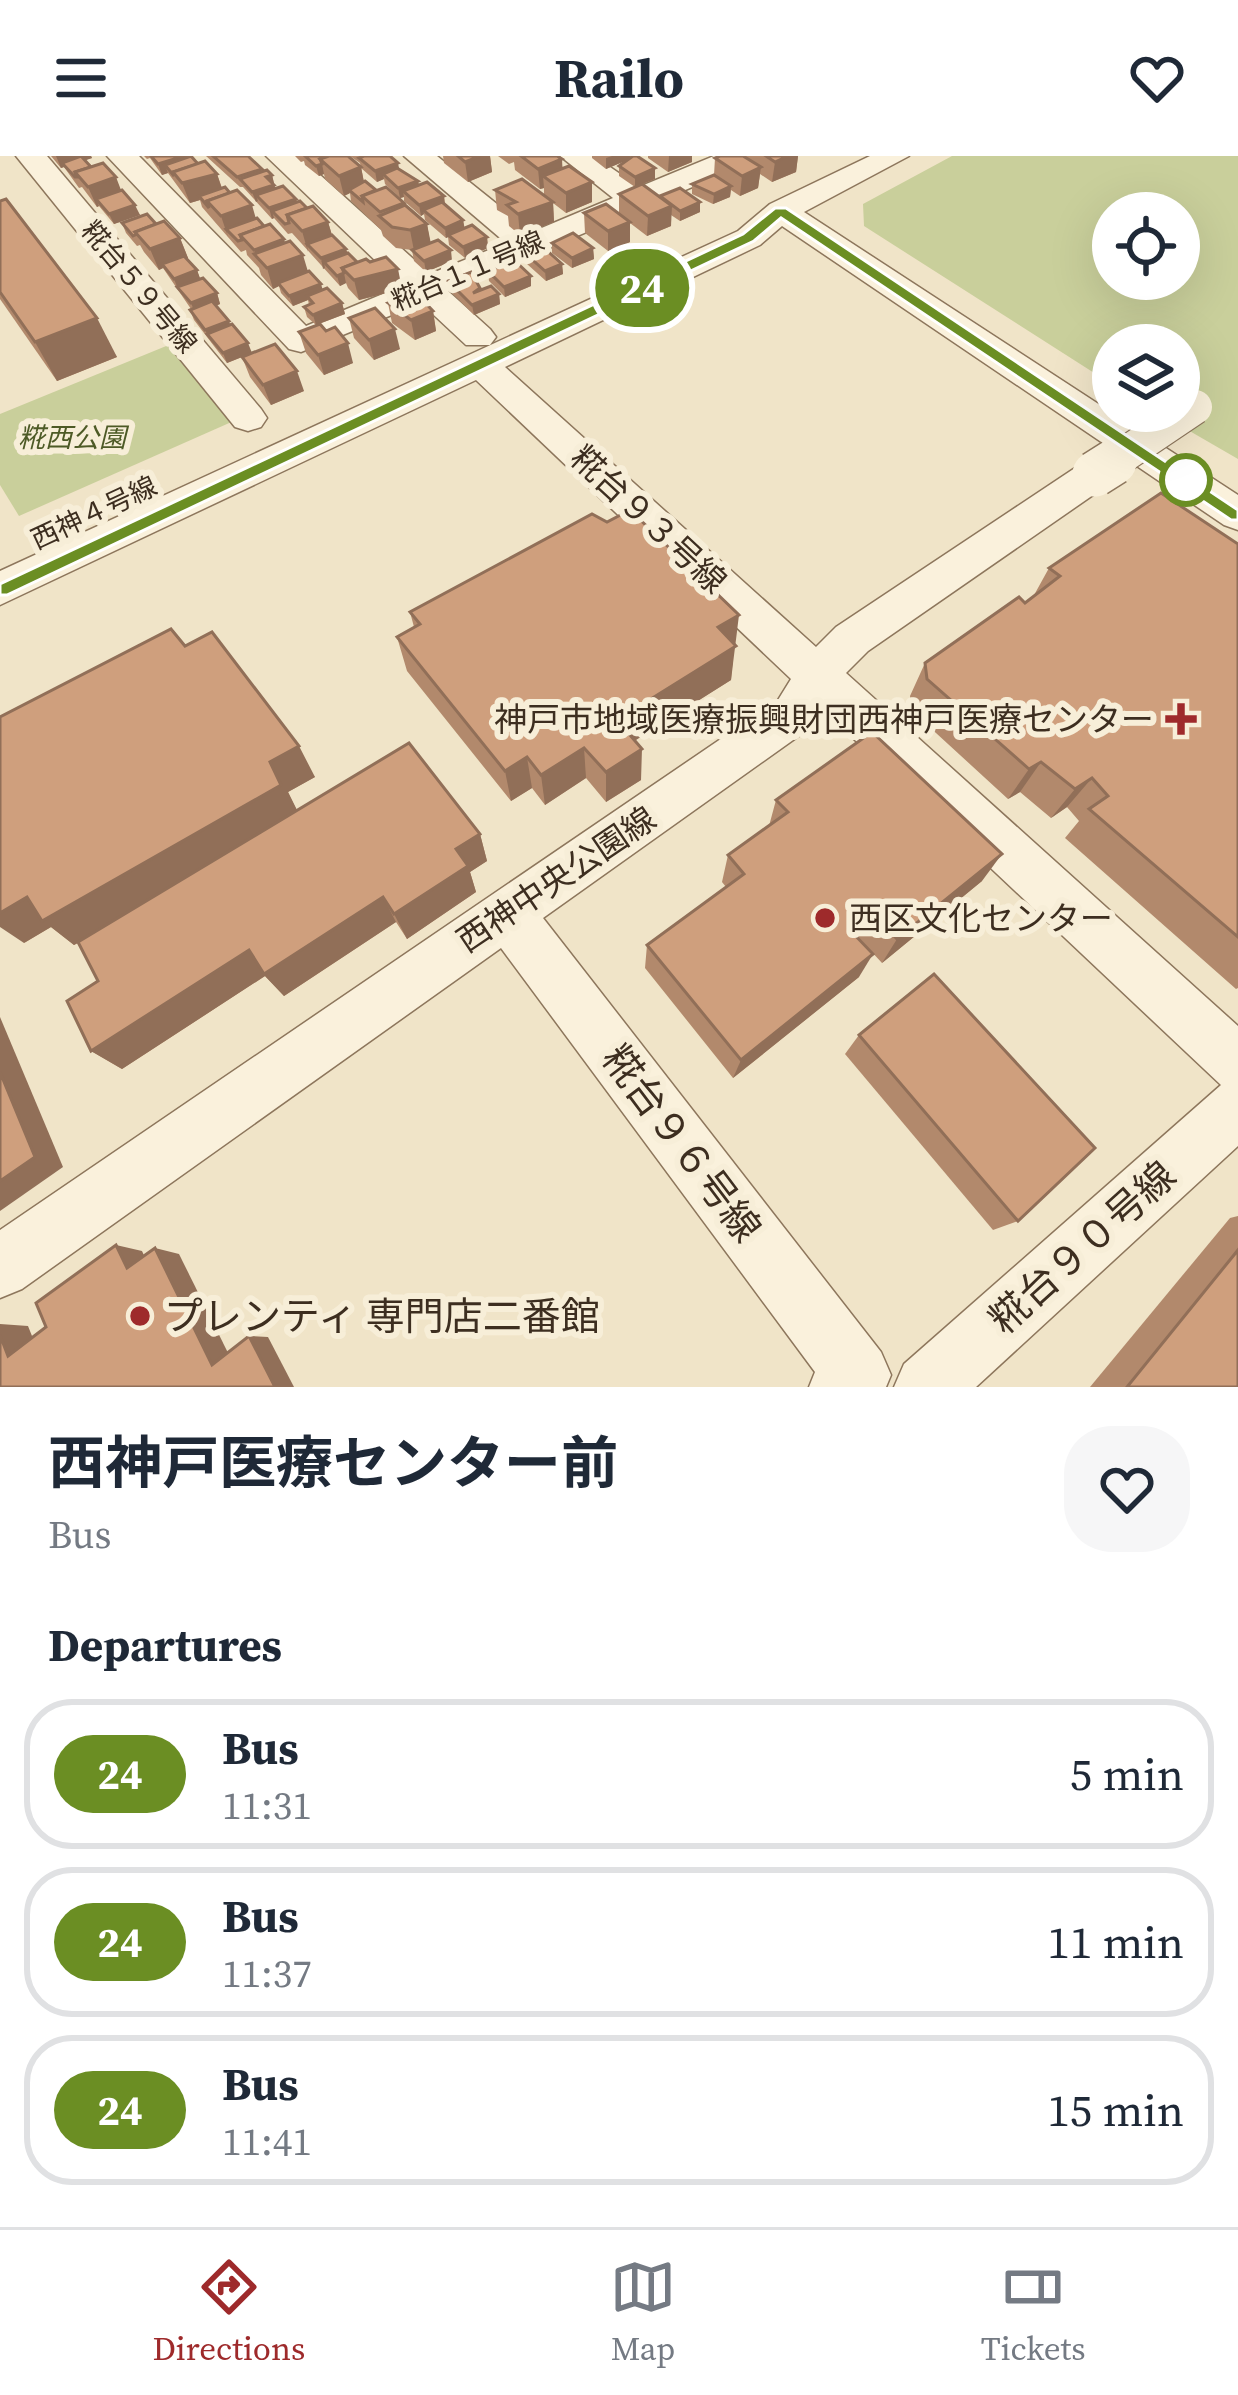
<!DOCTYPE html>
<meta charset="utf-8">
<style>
body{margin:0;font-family:"Source Serif 4","Noto Sans JP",serif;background:#f6f6f7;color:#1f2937;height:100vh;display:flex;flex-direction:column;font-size:45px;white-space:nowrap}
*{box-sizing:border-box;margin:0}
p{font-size:39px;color:#747a83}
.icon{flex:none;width:66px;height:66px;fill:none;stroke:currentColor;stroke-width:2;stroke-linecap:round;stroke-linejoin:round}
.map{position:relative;height:1231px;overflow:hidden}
.details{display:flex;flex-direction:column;background:#fff;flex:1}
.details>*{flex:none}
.badge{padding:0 24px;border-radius:39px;font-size:42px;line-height:78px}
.buttons{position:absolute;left:1092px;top:36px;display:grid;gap:24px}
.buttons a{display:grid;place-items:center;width:108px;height:108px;border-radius:50%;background:#fff;box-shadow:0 12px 48px #0002;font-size:60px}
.map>.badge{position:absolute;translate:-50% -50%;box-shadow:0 0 0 6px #fff}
h2{padding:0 48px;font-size:45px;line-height:108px}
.round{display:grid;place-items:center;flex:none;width:126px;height:126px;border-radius:48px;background:#f6f6f7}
.headline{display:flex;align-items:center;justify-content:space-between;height:204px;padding:0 48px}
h1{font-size:57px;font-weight:700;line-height:90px}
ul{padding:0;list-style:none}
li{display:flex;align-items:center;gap:36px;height:150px;margin:0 24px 18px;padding:0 24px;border:6px solid #e0e1e3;border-radius:48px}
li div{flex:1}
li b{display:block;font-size:45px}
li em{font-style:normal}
li .badge{min-width:132px;font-weight:700;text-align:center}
header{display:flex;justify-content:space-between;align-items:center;height:156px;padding:0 48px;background:#fff;font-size:54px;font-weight:700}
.tab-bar{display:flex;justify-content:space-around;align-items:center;height:168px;border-top:3px solid #e0e1e3;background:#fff;font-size:33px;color:#747a83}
.tab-bar a{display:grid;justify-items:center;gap:6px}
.tab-bar .active{color:#9e2a2b}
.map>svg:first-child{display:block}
.green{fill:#c9cf9b;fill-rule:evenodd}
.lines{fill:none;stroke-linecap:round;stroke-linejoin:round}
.minor-casing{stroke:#8d765c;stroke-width:3}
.minor{fill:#faf1dc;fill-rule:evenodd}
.minor-bridge-far1-casing{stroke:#8d765c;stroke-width:36;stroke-linecap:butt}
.minor-bridge-casing{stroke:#8d765c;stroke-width:48;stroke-linecap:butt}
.minor-bridge-far1{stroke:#faf1dc;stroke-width:34}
.minor-bridge{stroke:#faf1dc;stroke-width:45}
.wall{fill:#b2896c}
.shaded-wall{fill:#916f58}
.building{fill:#cf9f7d;stroke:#916f58;stroke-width:3}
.line{fill:#6b8e23;stroke:#fff;stroke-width:3}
.stop-dot{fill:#fff;stroke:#6b8e23;stroke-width:6}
.poi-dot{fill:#9e2a2b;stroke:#f7eed8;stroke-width:4.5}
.labels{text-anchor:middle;stroke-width:12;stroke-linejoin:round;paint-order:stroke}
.far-street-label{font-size:27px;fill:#3d2e20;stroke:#f7eed8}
.far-park-label{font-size:27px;font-style:italic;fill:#4d5a26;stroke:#f7eed8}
.street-label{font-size:33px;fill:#3d2e20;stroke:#f7eed8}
.poi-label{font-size:33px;fill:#3d2e20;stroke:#f7eed8;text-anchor:end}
.near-street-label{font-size:39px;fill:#3d2e20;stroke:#f7eed8}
.near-poi-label{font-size:39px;fill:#3d2e20;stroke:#f7eed8;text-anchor:start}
</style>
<header><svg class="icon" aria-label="menu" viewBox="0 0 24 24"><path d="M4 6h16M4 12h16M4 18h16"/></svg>Railo<svg class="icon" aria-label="heart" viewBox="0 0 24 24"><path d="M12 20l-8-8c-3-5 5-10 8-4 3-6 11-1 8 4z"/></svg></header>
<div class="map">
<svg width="1238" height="1231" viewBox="0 0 1238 1231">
<rect width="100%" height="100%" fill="#f0e4c8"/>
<!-- green -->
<g class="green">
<path d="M952,0H1238V303L1155,255H1179V189H1113V229L864,70L863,48ZM1113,57H1179V123H1113Z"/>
<polygon points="176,186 236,264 19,360 0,329 0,258"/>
</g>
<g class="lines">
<defs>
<g id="minor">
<polygon points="16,0 47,0 261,253 267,262 261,271 248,275 235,271"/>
<polygon points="107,0 139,0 306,170 402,130 266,0 299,0 430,118 506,87 404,0 437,0 532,76 613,42 560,0 594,0 639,31 714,0 755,0 751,6 448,135 490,173 496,181 490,189 466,189 421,147 301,196 289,193"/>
<polygon points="870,0 909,0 804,56 1238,339 1238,374 1224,369 782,70 760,89 505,211 816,491 836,471 1081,308 1095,304 1109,308 1115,318 1109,328 868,495 846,517 1238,870 1238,990 976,1231 894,1231 904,1208 1221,929 821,552 810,572 543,762 881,1196 891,1219 886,1231 809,1231 815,1216 501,792 22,1133 0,1142 0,1074 778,544 791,523 476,224 0,449 0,415 738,75 770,48"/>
</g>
</defs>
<!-- minor casing -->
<use href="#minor" class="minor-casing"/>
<!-- minor -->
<use href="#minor" class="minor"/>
<defs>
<polyline id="minor-bridge-far1" points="1109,309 1195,251"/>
<polyline id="minor-bridge" points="1095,318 1114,306"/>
</defs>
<!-- minor-bridge-far1 casing -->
<use href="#minor-bridge-far1" class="minor-bridge-far1-casing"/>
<!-- minor-bridge casing -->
<use href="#minor-bridge" class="minor-bridge-casing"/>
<!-- minor-bridge-far1 -->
<use href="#minor-bridge-far1" class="minor-bridge-far1"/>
<!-- minor-bridge -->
<use href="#minor-bridge" class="minor-bridge"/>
</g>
<!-- wall -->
<g class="wall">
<polygon points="51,0 91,0 92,2 85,4 121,34 140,59 114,68 99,50 97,51 82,31 79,32 64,11 61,12"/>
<polygon points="144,0 189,0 217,18 222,32 285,87 323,134 342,147 345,158 316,169 307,161 304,151 309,149 308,144 293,150 281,137 279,130 273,133 261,119 259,112 247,99 246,94 241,96 214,65 202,51 200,44 190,47 168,17 162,19 150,2 147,3"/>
<polygon points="206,0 248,0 262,15 272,19 275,33 296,43 297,46 328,66 332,79 357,106 402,133 359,144 348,132 346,127 340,130 292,77 288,78 274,62 272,63 243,31 240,31"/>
<polygon points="295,0 348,0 361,11 364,26 405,50 427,68 430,87 452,105 426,116 414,105 412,94 396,92 383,80 381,74 351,45 350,37 344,40 325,23 324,18 319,20 305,9 304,5 301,6"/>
<polygon points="350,0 390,0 400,14 418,25 419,29 444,40 445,49 463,64 464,72 487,81 488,92 465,102 449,89 448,81 446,82 425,64 424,58 421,60 404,45 404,41 400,42 385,28 384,23 377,26 361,12 360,7"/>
<polygon points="443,0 490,0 492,16 468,26 444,7"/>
<polygon points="498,0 557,0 563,12 592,26 592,46 566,57 553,47 554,66 520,79 509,70 508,60 497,54 495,34 544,39 544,32 540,33 515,14 514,6 509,8"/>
<polygon points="592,0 630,0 630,2 655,23 635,31 619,20 619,10 629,3 606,13 592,2"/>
<polygon points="648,0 692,0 692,6 668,16 648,2"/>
<polygon points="720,0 798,0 796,16 772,26 760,18 758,32 740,40 731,34 730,41 713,48 692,38 692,28 714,19 715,2"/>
<polygon points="619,38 660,41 700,56 680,65 671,59 671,70 647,80 630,67 630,86 608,95 585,77 584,57 619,57"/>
<polygon points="0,45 117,201 57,225 0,143"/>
<polygon points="122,67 156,68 180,82 188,102 187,103 197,114 200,123 217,137 220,148 216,150 252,197 304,235 271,249 250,221 242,201 227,207 194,164 190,154 191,153 163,112 159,114 144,96 140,89 137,90 126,77"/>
<polygon points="552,87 593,92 594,103 572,112 552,97"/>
<polygon points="526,98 562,108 563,118 546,125 527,108"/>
<polygon points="488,115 531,130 505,141 489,125"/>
<polygon points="448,125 499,138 500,148 474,159 450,135"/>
<polygon points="389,140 433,155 436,175 415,184 392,167 388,147 390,146"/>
<polygon points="349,162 400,193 374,204 354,182"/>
<polygon points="326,175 353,207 324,219 306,197 299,176"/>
<polygon points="1238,388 1238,832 1236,833 1065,682 1079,665 1067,651 1051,662 1020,636 1008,643 912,555 910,540 925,507 1025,447 1033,441 1049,412"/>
<polygon points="410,456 734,488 731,524 635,584 641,624 606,646 586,622 545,649 532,632 511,645 407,515 397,481 414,471"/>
<polygon points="185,490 315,621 288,636 297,655 480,678 487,705 470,716 476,736 407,783 396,766 284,840 265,820 122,913 91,895 98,825 78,787 74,789 51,771 24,787"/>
<polygon points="776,644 982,725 882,807 857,780 859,821 733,922 645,812 647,789 726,731 722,726 728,699 769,670"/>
<polygon points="859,879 1018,1065 993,1074 845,898"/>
<polygon points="1238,1060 1238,1231 1090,1231 1230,1062"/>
</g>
<!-- shaded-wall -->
<g class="shaded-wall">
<polygon points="56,0 91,0 92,2 66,11 62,7 64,11 61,12"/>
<polygon points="184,0 189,0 192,9 165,9 168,17 162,19 158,8"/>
<polygon points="480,0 490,0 492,16 468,26 465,6"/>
<polygon points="612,0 630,0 630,3 606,13 606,2"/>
<polygon points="669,0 692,0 692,6 668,16"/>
<polygon points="788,0 798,0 796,16 772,26 775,6"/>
<polygon points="562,3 563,24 543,20 544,32 540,33 538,13"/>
<polygon points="398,7 400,17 383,18 384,23 377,26 375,15"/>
<polygon points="322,8 324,18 319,20 316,10"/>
<polygon points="361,11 365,32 349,34 350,37 344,40 339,20"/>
<polygon points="761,11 758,32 740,40 742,20"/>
<polygon points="655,12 655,23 635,31 635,21"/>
<polygon points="217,18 224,39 199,40 200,44 190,47 182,27"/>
<polygon points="272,19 277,39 256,39 258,45 256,46 252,36 266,21"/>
<polygon points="116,21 124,42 96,43 99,50 97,51 88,31"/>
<polygon points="418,25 420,35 403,35 404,41 400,42 398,32"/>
<polygon points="592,26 592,46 566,57 566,37"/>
<polygon points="731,30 730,41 713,48 714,38"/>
<polygon points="444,40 445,50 423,54 424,58 421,60 419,49"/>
<polygon points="296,43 299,53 272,55 274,62 272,63 269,52"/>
<polygon points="553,46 554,66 520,79 518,58"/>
<polygon points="700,46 700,56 680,65 680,55"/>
<polygon points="135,49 140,59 114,68 109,58"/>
<polygon points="252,49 258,70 226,73 228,81 221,60"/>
<polygon points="672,50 671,70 647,80 648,60"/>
<polygon points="463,64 465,74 446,82 445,72"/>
<polygon points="328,66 334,86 307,88 308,96 302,75"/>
<polygon points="630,66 630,86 608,95 608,75"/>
<polygon points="427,68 431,88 414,95 410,74"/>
<polygon points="487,81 488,92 465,102 463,91"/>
<polygon points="180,82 188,102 164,111 162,108 163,112 159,114 150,93"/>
<polygon points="284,83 290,104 303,99 309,119 278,127 279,130 273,133 267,112 257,101 254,94"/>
<polygon points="593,92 594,103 572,112 572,102"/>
<polygon points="346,93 349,103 324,106 325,112 323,113 321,102"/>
<polygon points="451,94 452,105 426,116 424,105"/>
<polygon points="562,108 563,118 546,125 545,115"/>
<polygon points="398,113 402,133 359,144 354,124"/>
<polygon points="197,114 201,125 178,133 174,123"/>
<polygon points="344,117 346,127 340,130 337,120"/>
<polygon points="531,120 531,130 505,141 504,131"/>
<polygon points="321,128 324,138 307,140 308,144 293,150 289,140"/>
<polygon points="217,137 220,148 195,157 191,147"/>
<polygon points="499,138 500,148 474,159 472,149"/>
<polygon points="342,147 345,158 316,169 313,159"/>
<polygon points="433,155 436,175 415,184 411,164"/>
<polygon points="97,162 117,201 57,225 35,186"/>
<polygon points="229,165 232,175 207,178 210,184 205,174"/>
<polygon points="395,173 400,193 374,204 369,184"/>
<polygon points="248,187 252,197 227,207 223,197"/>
<polygon points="348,187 353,207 324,219 318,199"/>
<polygon points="297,215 304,235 271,249 263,229"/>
<polygon points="739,459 731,524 617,596 617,564 718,471"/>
<polygon points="299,590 315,621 288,636 299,658 74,789 51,771 24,787 0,771 0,757"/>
<polygon points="584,592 586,622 545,649 541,619"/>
<polygon points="642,593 641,624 606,646 606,616"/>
<polygon points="527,601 532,632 511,645 505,615"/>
<polygon points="1041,606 1020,636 1008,643 1029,613"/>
<polygon points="1092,622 1067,651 1051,662 1075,633"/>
<polygon points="480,678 487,705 470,716 476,736 407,783 394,758 456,693"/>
<polygon points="1002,698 982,725 882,807 897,783"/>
<polygon points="383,741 396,766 284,840 265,820 122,913 91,895 249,794"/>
<polygon points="871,756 857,780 849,773"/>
<polygon points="873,798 859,821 733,922 741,904"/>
<polygon points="0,861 63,1011 0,1055"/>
<polygon points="116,1089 142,1095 152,1117 127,1112"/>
<polygon points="155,1092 179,1098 234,1209 212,1209"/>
<polygon points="0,1168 28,1170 40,1200 8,1200 0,1179"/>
<polygon points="249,1180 268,1181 294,1231 275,1231"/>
</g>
<!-- building -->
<g class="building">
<polygon points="81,0 91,11 75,16 77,21 75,21 62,7"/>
<polygon points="151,0 184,0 158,8"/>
<polygon points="191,0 198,8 173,16 174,20 165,9"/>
<polygon points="213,0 248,0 262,13 237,21"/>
<polygon points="305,0 329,0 320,3 322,8 316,10"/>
<polygon points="329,0 348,0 361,11 339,20 320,3"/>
<polygon points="364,0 390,0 398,7 375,15 359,2"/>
<polygon points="458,0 480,0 465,6"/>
<polygon points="521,0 557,0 562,3 538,13"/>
<polygon points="633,0 637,0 655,12 635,21 619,10"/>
<polygon points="720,0 743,0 761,11 742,20 715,2"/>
<polygon points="766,0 788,0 775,6"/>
<polygon points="205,5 217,18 182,27 173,16"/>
<polygon points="103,7 116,21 88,31 75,16"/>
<polygon points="569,10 592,26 566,37 543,20"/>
<polygon points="397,12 418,25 398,32 383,18"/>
<polygon points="267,14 272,19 266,21 274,29 252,36 240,23"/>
<polygon points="714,19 731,30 714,38 692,28"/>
<polygon points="522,23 553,46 518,58 507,49 516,46 495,34"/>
<polygon points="365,25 376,34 362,40 363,46 349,34"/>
<polygon points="427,26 444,40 419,49 403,35"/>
<polygon points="642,28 672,50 648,60 619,38"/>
<polygon points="283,30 296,43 269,52 256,39"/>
<polygon points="225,31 230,37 207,45 209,52 199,40"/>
<polygon points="386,31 404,47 380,56 362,40"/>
<polygon points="680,32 700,46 680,55 660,40"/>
<polygon points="122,34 135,49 109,58 96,43"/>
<polygon points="237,34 252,49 221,60 207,45"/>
<polygon points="6,43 97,162 35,186 0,136 0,45"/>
<polygon points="300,45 307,52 287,59 289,67 285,68 272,55"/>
<polygon points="442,46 463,64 445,72 423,54"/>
<polygon points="606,48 630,66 608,75 584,57"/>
<polygon points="405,49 427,68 410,74 392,71 379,60"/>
<polygon points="313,50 328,66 302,75 287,59"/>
<polygon points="147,58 156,68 135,76 137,78 133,80 122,67"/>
<polygon points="257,62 264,70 240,79 242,84 238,85 226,73"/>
<polygon points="164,65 180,82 150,93 135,76"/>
<polygon points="270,68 284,83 254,94 240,79"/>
<polygon points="472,69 487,81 463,91 448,79"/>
<polygon points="573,77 593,92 572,102 552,87"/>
<polygon points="332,79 346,93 321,102 307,88"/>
<polygon points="438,84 451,94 424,105 412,94"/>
<polygon points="290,85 303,99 267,112 254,98"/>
<polygon points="543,91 562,108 545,115 526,98"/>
<polygon points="348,97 357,106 342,112 344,117 337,120 324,106"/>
<polygon points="184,100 197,114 174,123 162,108"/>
<polygon points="386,101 398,113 354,124 342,112 366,103 370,106"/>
<polygon points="514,104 531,120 504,131 488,115"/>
<polygon points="309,115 321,128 289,140 278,127"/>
<polygon points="471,116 480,132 473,137 491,130 499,138 472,149 448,125"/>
<polygon points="203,122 217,137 191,147 177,131"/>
<polygon points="327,132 342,147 313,159 304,151 313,147 307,140"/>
<polygon points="411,132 433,155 411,164 388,147 393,145 389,140"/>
<polygon points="212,145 229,165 205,174 190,154"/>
<polygon points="375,152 395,173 369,184 349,162"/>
<polygon points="232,168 248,187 223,197 207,178"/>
<polygon points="320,168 326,175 335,171 348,187 318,199 299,176"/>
<polygon points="275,188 297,215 263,229 242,201"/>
<polygon points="1161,337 1238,388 1238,781 1089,653 1108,640 1092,622 1075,633 1041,606 1029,613 927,523 925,507 1019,441 1025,447 1060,420 1049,412"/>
<polygon points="630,354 739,459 718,471 736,490 617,564 642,593 606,616 584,592 541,619 527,601 505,615 397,481 420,468 410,456 592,358 607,366"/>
<polygon points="171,473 185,490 212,476 299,590 270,606 281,629 42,765 27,741 0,757 0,561"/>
<polygon points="872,576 1002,698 897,783 871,756 849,773 873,798 741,904 647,789 744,718 728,699 788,656 776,644"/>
<polygon points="409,587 480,678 456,693 468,710 394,758 383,741 264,818 249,794 91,895 67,845 98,825 78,786"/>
<polygon points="934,818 1095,992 1018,1065 859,879"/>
<polygon points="0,916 35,1001 0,1025"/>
<polygon points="116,1089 127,1112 155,1092 212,1209 249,1180 275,1231 0,1231 0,1179 8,1200 46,1171 36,1147"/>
<polygon points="1238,1094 1238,1231 1127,1231"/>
</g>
<!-- line -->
<polygon class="line" points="775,52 786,52 1238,354 1238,364 1231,364 781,62 754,85 7,439 0,439 0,428 743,78"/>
<!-- markers -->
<circle class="stop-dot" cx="1186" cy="324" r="24"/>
<g class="poi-dot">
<path d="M1175 545h12v12h12v12h-12v12h-12v-12h-12v-12h12z"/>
<circle cx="825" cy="762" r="12"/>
<circle cx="140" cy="1160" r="12"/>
</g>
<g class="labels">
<!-- far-street labels -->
<g class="far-street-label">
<text transform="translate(468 115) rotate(-23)" y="9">糀台１１号線</text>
<text transform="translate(139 131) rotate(50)" y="9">糀台５９号線</text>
<text transform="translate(94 357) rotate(-25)" y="9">西神４号線</text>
</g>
<!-- far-park labels -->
<g class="far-park-label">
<text x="72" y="291">糀西公園</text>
</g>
<!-- street labels -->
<g class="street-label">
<text transform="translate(649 363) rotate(43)" y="12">糀台９３号線</text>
<text transform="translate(556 723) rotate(-34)" y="12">西神中央公園線</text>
</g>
<!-- poi labels -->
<g class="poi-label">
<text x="1154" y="575">神戸市地域医療振興財団西神戸医療センター</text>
<text x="849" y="774" text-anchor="start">西区文化センター</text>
</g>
<!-- near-street labels -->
<g class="near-street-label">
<text transform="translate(682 987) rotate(53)" y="14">糀台９６号線</text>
<text transform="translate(1082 1091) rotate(-42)" y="14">糀台９０号線</text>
</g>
<!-- near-poi labels -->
<g class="near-poi-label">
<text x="164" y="1174">プレンティ 専門店二番館</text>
</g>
</g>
</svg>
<div class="buttons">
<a><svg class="icon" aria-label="locate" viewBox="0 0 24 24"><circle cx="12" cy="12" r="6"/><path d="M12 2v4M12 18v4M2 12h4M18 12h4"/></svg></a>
<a><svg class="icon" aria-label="layers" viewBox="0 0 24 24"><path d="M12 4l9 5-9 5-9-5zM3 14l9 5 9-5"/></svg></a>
</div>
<b class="badge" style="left:642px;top:132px;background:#6b8e23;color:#fff">24</b>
</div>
<section class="details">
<div class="headline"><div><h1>西神戸医療センター前</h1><p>Bus</p></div><a class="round"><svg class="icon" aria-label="heart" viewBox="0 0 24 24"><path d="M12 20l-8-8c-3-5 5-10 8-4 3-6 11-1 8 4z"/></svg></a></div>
<h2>Departures</h2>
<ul>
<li><span class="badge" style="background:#6b8e23;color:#fff">24</span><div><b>Bus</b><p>11:31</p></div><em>5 min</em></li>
<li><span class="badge" style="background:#6b8e23;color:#fff">24</span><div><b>Bus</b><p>11:37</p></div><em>11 min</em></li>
<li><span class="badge" style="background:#6b8e23;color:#fff">24</span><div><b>Bus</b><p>11:41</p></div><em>15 min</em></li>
</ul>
</section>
<nav class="tab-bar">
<a class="active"><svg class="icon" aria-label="directions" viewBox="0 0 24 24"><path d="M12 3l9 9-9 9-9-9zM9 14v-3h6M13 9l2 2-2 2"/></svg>Directions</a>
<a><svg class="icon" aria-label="map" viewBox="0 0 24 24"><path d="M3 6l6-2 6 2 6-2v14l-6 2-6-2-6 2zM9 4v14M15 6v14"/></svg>Map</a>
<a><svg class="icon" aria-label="tickets" viewBox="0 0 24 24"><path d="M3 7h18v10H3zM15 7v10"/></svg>Tickets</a>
</nav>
